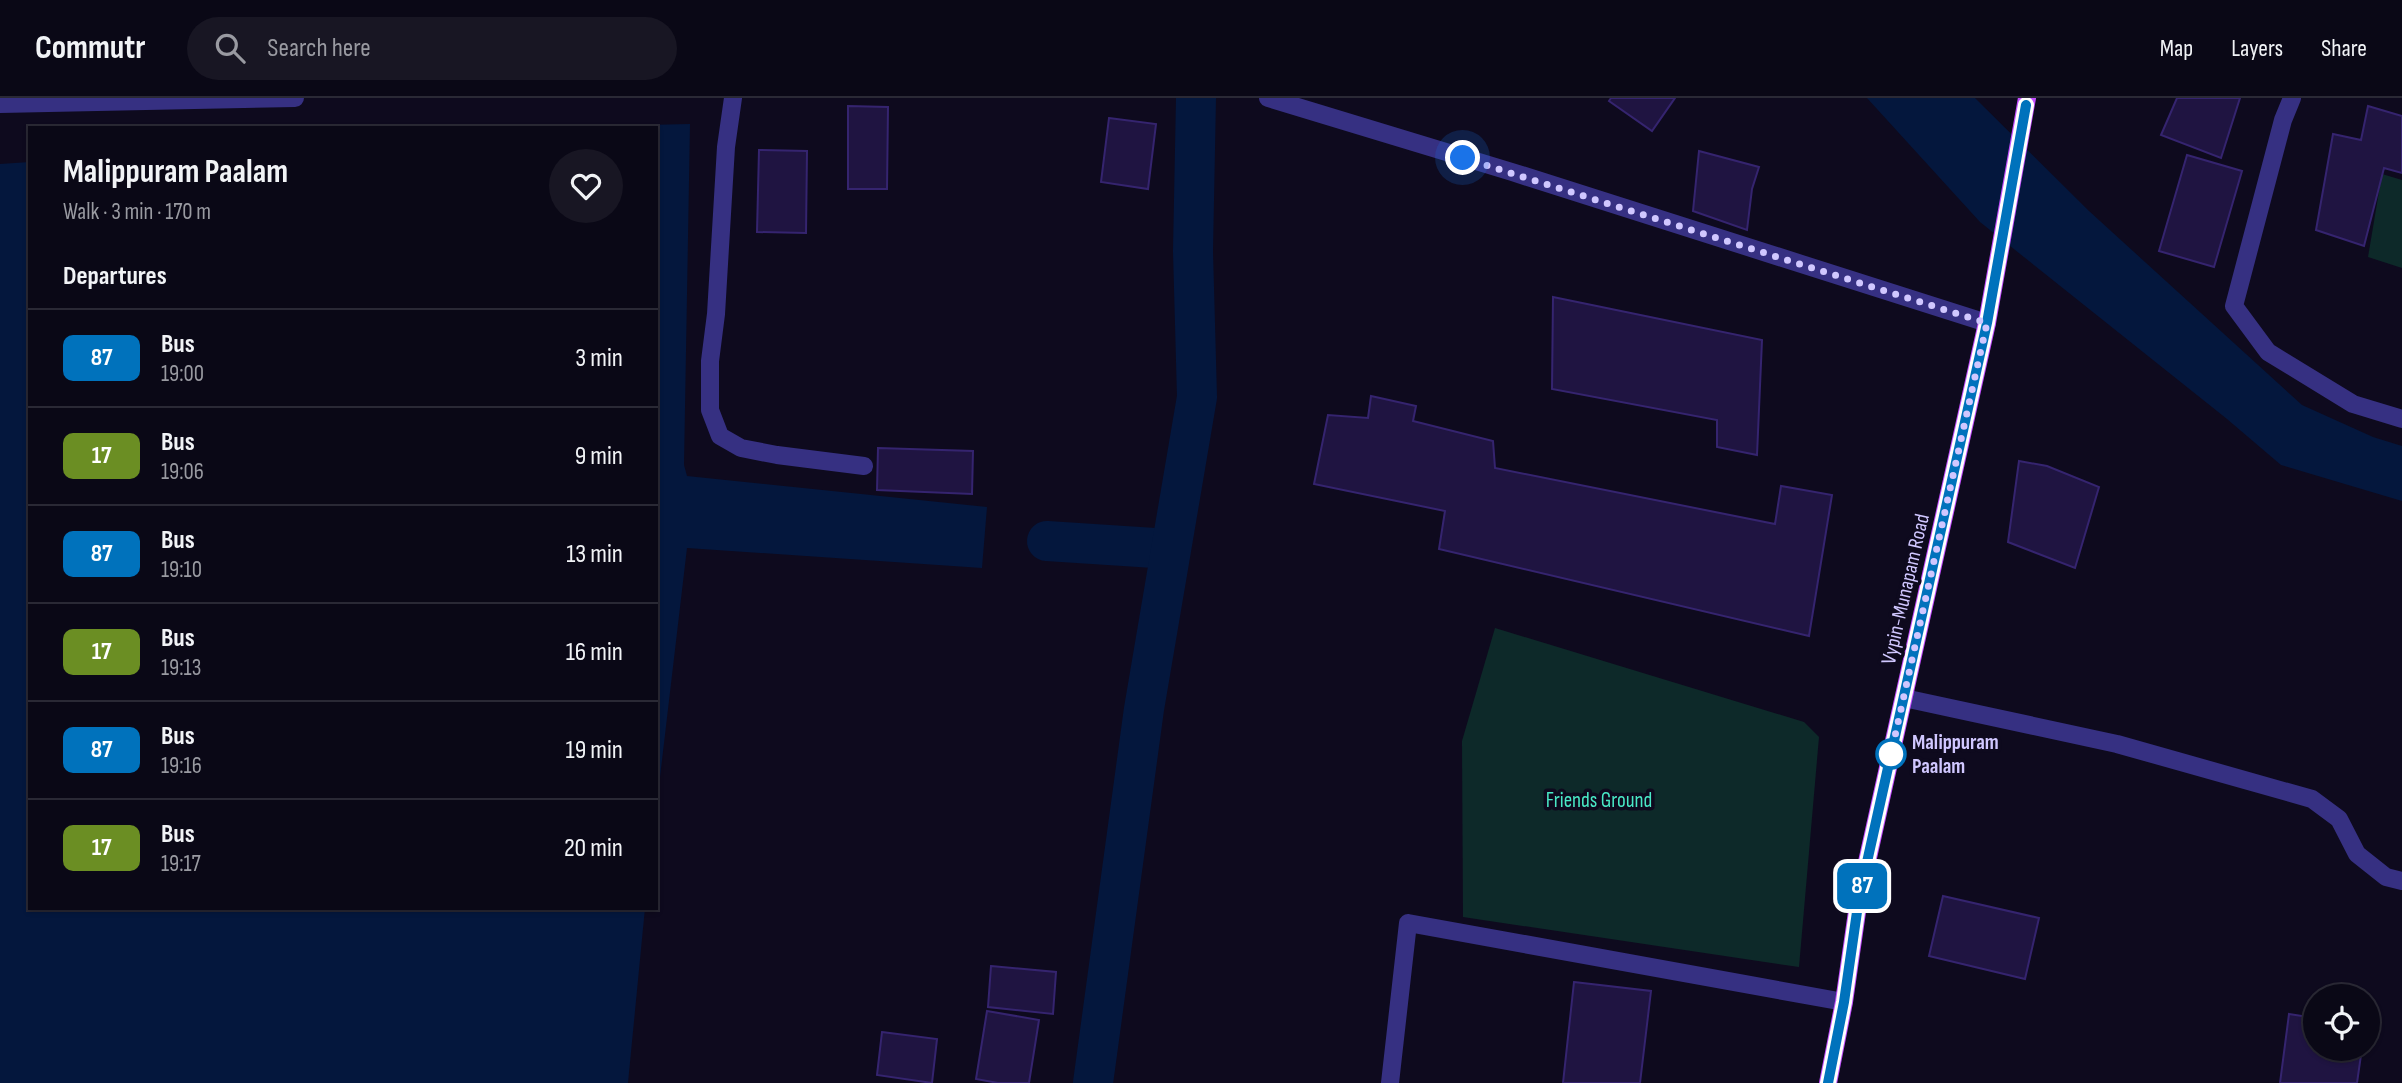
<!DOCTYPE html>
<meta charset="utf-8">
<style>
body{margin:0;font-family:"Sofia Sans Condensed",sans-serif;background:#181623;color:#f1f3f6;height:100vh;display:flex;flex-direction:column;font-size:26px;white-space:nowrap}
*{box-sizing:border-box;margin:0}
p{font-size:23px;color:#999aa1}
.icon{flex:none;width:38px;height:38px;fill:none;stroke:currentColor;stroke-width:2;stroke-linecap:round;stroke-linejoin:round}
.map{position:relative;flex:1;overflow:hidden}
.drawer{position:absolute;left:28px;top:28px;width:630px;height:784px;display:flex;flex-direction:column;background:#0a0816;border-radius:0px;box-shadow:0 2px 5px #0004,0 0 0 2px #2a2935}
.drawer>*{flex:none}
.badge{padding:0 14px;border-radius:10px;font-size:24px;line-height:46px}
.tools{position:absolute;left:2303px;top:886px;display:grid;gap:14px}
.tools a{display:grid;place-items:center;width:77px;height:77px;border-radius:50%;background:#0a0816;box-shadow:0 2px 5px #0004,0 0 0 2px #2a2935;font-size:35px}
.you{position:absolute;width:35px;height:35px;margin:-18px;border:5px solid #fff;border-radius:50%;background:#1a73e8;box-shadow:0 0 0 10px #1a73e833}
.map>.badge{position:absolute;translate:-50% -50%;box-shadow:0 0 0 4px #fff}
h2{padding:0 35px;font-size:26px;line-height:63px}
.round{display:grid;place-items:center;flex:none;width:74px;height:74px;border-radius:37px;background:#181623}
.summary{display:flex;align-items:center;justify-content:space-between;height:119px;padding:0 35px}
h1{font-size:33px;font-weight:700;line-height:52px}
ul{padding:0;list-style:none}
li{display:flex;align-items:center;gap:21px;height:98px;padding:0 35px;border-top:2px solid #2a2935}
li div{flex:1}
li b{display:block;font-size:26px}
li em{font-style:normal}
li .badge{min-width:77px;font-weight:700;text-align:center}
header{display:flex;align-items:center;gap:42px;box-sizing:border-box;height:98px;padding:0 35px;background:#0a0816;border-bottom:2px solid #2a2935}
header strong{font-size:33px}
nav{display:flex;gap:38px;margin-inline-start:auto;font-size:24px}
.search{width:490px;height:63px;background:#181623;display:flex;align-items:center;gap:18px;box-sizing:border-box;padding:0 24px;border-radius:38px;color:#999aa1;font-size:26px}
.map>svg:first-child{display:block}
.green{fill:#0d2929}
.water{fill:#04173d}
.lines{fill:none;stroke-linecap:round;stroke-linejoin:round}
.canal{stroke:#04173d;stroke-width:40}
.building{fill:#1f1441;stroke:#35246f;stroke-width:2}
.street{stroke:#363082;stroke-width:18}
.primary{stroke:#c34eff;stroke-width:18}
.line-casing{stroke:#fff;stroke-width:16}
.line{stroke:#0072bc;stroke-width:10}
.walk{stroke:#d0c7ff;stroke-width:7;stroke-dasharray:0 12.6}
.stop-dot{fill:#fff;stroke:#0072bc;stroke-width:3.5}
.labels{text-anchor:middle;stroke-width:7;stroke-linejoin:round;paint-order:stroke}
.street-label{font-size:21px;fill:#d0c7ff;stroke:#0e0a1e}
.stop-label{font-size:21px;font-weight:bold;fill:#d0c7ff;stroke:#0e0a1e;text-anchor:start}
.park-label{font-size:21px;fill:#49e9c6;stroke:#0e0a1e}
</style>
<header>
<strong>Commutr</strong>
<div class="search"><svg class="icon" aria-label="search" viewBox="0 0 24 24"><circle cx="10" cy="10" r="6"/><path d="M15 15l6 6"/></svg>Search here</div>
<nav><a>Map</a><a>Layers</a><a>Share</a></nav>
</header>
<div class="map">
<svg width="2402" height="985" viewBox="0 0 2402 985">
<rect width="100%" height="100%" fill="#0e0a1e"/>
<!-- green -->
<g class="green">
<polygon points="2382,76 2402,82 2402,170 2368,159"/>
<polygon points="1495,530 1804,624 1819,639 1799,869 1463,819 1462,643"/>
</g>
<!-- water -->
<g class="water">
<polygon points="1867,0 1975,0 2089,113 2302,307 2373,339 2402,348 2402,403 2281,367 2227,321 1980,124"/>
<polygon points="690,26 684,367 687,378 987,409 982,470 687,450 656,713 656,30 512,30"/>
<polygon points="30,64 30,810 645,810 628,985 0,985 0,66"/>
</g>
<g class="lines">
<!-- canal -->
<g class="canal">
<polyline points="1047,443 1170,451"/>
<polyline points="1093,985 1144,611 1197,299 1193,153 1196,0"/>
</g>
</g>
<!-- building -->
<g class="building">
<polygon points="1611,0 1675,0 1652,33 1609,3"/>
<polygon points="2177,0 2240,0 2221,60 2161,37"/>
<polygon points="848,8 888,9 887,91 848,91"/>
<polygon points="2368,8 2402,18 2402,75 2384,70 2364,148 2316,132 2333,36 2361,42"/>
<polygon points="1109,20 1156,26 1148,91 1101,84"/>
<polygon points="759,52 807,53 806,135 757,134"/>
<polygon points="1699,53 1759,69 1752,91 1747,132 1693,113"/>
<polygon points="2187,57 2242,73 2214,169 2159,153"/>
<polygon points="1553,199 1762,242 1757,357 1717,349 1717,322 1552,291"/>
<polygon points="1371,298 1416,308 1413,323 1493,343 1495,370 1775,426 1781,388 1832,397 1809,538 1439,451 1445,413 1314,386 1328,317 1368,320"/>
<polygon points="878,350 973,353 972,396 877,392"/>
<polygon points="2019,363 2047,368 2099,389 2075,470 2008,444"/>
<polygon points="1943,798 2039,820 2025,881 1929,858"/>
<polygon points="991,868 1056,874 1053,916 988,909"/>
<polygon points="1574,884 1651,893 1640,985 1563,985"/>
<polygon points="987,913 1039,922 1029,985 998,985 976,981"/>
<polygon points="2289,916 2315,920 2315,950 2362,950 2357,985 2280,985"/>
<polygon points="882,934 937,941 932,985 877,977"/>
</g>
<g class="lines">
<!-- street -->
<g class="street">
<polyline points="733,0 726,49 716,216 710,263 710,312 720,338 741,350 777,357 864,368"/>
<polyline points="1268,0 1512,74 1987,225"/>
<polyline points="2292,0 2283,22 2234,208 2268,254 2353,306 2402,321"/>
<polyline points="0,6 295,0"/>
<polyline points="1904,600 2117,646 2312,701 2339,721 2357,756 2386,779 2402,783"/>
<polyline points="1390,985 1408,825 1844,904"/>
</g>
<!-- primary -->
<polyline class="primary" points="1828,985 1844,904 1859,800 1987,225 2027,0"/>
</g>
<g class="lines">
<defs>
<polyline id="line" points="1828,985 1844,904 1859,800 1987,225 2026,7"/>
</defs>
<!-- line casing -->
<use href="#line" class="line-casing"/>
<!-- line -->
<use href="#line" class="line"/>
<!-- walk -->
<polyline class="walk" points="1463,60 1987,225 1891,656"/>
</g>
<!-- markers -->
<circle class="stop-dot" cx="1891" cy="656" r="14"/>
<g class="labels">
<!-- street labels -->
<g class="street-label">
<text transform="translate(1905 491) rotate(-77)" y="7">Vypin-Munapam Road</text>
</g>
<!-- stop labels -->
<g class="stop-label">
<text x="1912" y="651">Malippuram<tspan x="1912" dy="24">Paalam</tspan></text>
</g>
<!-- park labels -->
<g class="park-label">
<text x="1599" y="709">Friends Ground</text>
</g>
</g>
</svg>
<div class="tools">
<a><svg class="icon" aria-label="locate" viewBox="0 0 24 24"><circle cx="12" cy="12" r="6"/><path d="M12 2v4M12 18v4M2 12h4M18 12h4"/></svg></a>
</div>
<div class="you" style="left:1463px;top:60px"></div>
<b class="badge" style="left:1862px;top:788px;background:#0072bc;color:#fff">87</b>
<section class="drawer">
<div class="summary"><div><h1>Malippuram Paalam</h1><p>Walk · 3 min · 170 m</p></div><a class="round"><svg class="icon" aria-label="heart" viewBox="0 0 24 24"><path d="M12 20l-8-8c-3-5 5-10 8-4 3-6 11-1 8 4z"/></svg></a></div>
<h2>Departures</h2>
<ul>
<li><span class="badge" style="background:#0072bc;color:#fff">87</span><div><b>Bus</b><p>19:00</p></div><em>3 min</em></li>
<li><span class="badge" style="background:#6b8e23;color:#fff">17</span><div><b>Bus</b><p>19:06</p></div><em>9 min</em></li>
<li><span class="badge" style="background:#0072bc;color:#fff">87</span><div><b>Bus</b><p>19:10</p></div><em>13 min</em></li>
<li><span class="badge" style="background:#6b8e23;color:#fff">17</span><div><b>Bus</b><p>19:13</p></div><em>16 min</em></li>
<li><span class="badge" style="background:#0072bc;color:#fff">87</span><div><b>Bus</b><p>19:16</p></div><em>19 min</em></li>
<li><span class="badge" style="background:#6b8e23;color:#fff">17</span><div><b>Bus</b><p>19:17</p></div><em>20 min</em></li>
</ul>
</section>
</div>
